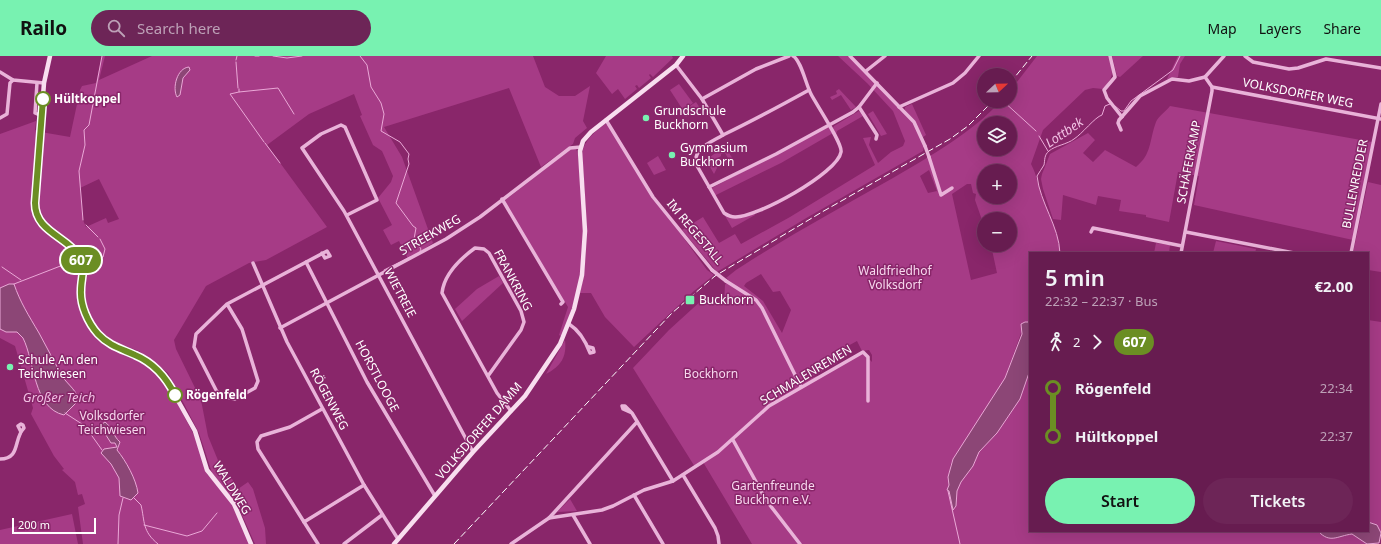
<!DOCTYPE html>
<meta charset="utf-8">
<style>
body{margin:0;font-family:"Noto Sans",sans-serif;background:#6d2557;color:#f1f3f6;height:100vh;display:flex;flex-direction:column;font-size:15px;white-space:nowrap}
*{box-sizing:border-box;margin:0}
p{font-size:13px;color:#bda1b7}
.icon{flex:none;width:22px;height:22px;fill:none;stroke:currentColor;stroke-width:2;stroke-linecap:round;stroke-linejoin:round}
.map{position:relative;flex:1;overflow:hidden}
.sheet{position:absolute;left:1029px;top:196px;width:340px;height:280px;display:flex;flex-direction:column;background:#671c50;border-radius:0px;box-shadow:0 4px 16px #0002,0 0 0 1px #7a3a67}
.sheet>*{flex:none}
.badge{padding:0 8px;border-radius:13px;font-size:14px;line-height:26px}
.needle{width:26px;rotate:68deg}
.tools{position:absolute;left:977px;top:12px;display:grid;gap:8px}
.tools a{display:grid;place-items:center;width:40px;height:40px;border-radius:50%;background:#671c50;box-shadow:0 4px 16px #0002,0 0 0 1px #7a3a67;font-size:20px}
.scale{position:absolute;left:12px;bottom:10px;width:84px;box-sizing:border-box;padding-left:4px;border:2px solid #fff;border-top:0;font-size:11px;line-height:14px;white-space:nowrap;color:#fff;-webkit-text-stroke:3px #89266a;paint-order:stroke}
.map>.badge{position:absolute;translate:-50% -50%;box-shadow:0 0 0 2px #fff}
.legs{display:flex;align-items:center;gap:6px;height:44px;padding:0 16px;font-size:13px}
.legs p{margin-inline-start:auto}
.summary{display:flex;align-items:center;justify-content:space-between;height:68px;padding:0 16px}
h1{font-size:22px;font-weight:600;line-height:30px}
.button{display:flex;gap:8px;margin-top:auto;padding:8px 16px}
.button a{flex:1;height:46px;border-radius:24px;background:#78f2b1;color:#111;font-size:16px;font-weight:600;line-height:46px;text-align:center}
.button a+a{background:#6d2557;color:#f1f3f6}
ul{padding:0 16px;list-style:none}
li{display:flex;align-items:center;gap:14px;height:48px;font-size:15px}
li i{display:grid;place-items:center;width:6px;height:100%;margin:0 5px;background:currentColor}
li i::after{content:'';width:10px;height:10px;margin:-5px;border:3px solid;border-radius:50%;background:#671c50}
li p{margin-inline-start:auto}
li:first-child i{background:linear-gradient(#0000 50%,currentColor 0)}
li:last-child i{background:linear-gradient(currentColor 50%,#0000 0)}
header{display:flex;align-items:center;gap:24px;box-sizing:border-box;height:56px;padding:0 20px;background:#78f2b1;color:#111}
header strong{font-size:19px}
nav{display:flex;gap:22px;margin-inline-start:auto;font-size:14px}
.search{width:280px;height:36px;background:#6d2557;display:flex;align-items:center;gap:10px;box-sizing:border-box;padding:0 14px;border-radius:22px;color:#bda1b7;font-size:15px}
.map>svg:first-child{display:block}
.green{fill:#a63b86;fill-rule:evenodd}
.water{fill:#8c4676;stroke:#eaa8d7}
.lines{fill:none;stroke-linecap:round;stroke-linejoin:round}
.stream{stroke:#eaa8d7;stroke-width:1}
.street{stroke:#e9b3d9;stroke-width:3.5}
.secondary{stroke:#f8deef;stroke-width:4.5}
.rail{stroke:#fff;stroke-width:1;stroke-dasharray:7 3;stroke-linecap:butt}
.street-bridge{stroke:#e9b3d9;stroke-width:3.5}
.line-1-casing{stroke:#fff;stroke-width:9}
.line-1{stroke:#6b8e23;stroke-width:6}
.stop-1-dot{fill:#fff;stroke:#6b8e23;stroke-width:2}
.poi-dot{fill:#78f2b1;stroke:#89266a;stroke-width:1.5}
.labels{text-anchor:middle;stroke-width:3;stroke-linejoin:round;paint-order:stroke}
.street-label{font-size:12px;fill:#fff;stroke:#89266a}
.stop-label{font-size:12px;font-weight:bold;fill:#fff;stroke:#89266a;text-anchor:start}
.poi-label{font-size:12px;fill:#fff;stroke:#89266a;text-anchor:start}
.park-label{font-size:12px;fill:#f7d7ee;stroke:#89266a}
.water-label{font-size:13px;font-style:italic;fill:#f0bfe2;stroke:#89266a}
</style>
<header>
<strong>Railo</strong>
<div class="search"><svg class="icon" aria-label="search" viewBox="0 0 24 24"><circle cx="10" cy="10" r="6"/><path d="M15 15l6 6"/></svg>Search here</div>
<nav><a>Map</a><a>Layers</a><a>Share</a></nav>
</header>
<div class="map">
<svg width="1381" height="488" viewBox="0 0 1381 488">
<rect width="100%" height="100%" fill="#89266a"/>
<!-- green -->
<g class="green">
<path d="M102,0H105L99,24L152,0H533L545,31L559,40H575L590,30L583,65L587,72L575,82L573,88L541,111L509,32L384,71L402,101L433,187L408,203L399,185L391,189L383,174L392,169L378,142L391,126L393,120L382,95L373,89L360,60L362,59L354,38L309,58L267,89L327,171L266,204L249,207L206,230L174,284L176,293L201,344L208,380L224,419L232,423L238,433L248,426L253,433L265,472L266,488H255L238,450L212,417L199,377L168,317L139,295L102,282L83,249L80,202L48,174L37,159L41,76L70,81L80,34L82,30L96,27ZM99,123L119,163L108,167L106,162L86,171L83,164L80,132Z"/>
<polygon points="606,0 672,0 673,2 653,21 650,18 649,19 651,22 639,32 637,29 635,30 637,33 625,43 618,33 612,38 596,17"/>
<polygon points="838,0 850,0 914,66 924,91 923,95 808,161 717,216 682,174 703,161 719,187 735,178 741,188 790,161 875,109 863,82 871,81 869,89 878,107 891,96 903,90 905,85 893,55 867,27"/>
<path d="M1037,0H1108C1113,18 1115,19 1103,33L1093,32L1085,34L1043,74L1031,108C1037,119 1038,130 1042,141C1049,159 1059,178 1060,197H1030V266H1025L1003,327L953,403L950,410L949,429L948,432L953,453L956,450L957,435L961,426L973,410L979,396L997,377L1015,351L1030,314V475H1318L1319,477L1352,478L1367,488H752L703,406L695,411L633,312L669,274L703,243L707,246L713,244L718,248L720,246L724,248L725,229L728,223L726,222L736,214C786,181 840,152 893,122C932,99 970,78 1001,45H1010V35ZM984,67H1010V93H984ZM929,114L937,135L928,137L920,120ZM984,115H1010V141H984ZM967,128H971L973,137L976,138L975,144L982,164L1010,163V189H991L997,217L971,224L952,138ZM761,218L773,236L780,235L791,254L782,277L763,245L744,230L746,227ZM857,285L862,295L869,294L872,299V306L864,298H861L830,316L808,323L837,307L833,298Z"/>
<polygon points="1112,0 1143,0 1120,21 1117,20"/>
<polygon points="1178,0 1185,0 1180,8 1178,21 1167,23"/>
<polygon points="679,28 693,47 683,54 670,34"/>
<polygon points="839,33 856,51 851,54 841,39 832,44 830,41 837,38 836,35"/>
<polygon points="696,46 700,52 686,61 682,55"/>
<polygon points="912,48 926,79 923,81 916,68 905,54 905,51"/>
<path d="M1170,50L1372,86L1353,184L1194,149L1199,120L1178,116L1169,166L1146,161V159L1119,155L1121,144L1098,140L1096,149L1063,139L1061,164L1053,163L1043,133L1041,123L1042,118L1050,98L1088,77L1095,84L1083,97L1093,106L1105,94L1136,111C1152,98 1149,85 1156,66C1158,61 1166,55 1170,50Z"/>
<polygon points="859,55 863,60 837,75 836,78 833,72 834,70"/>
<polygon points="873,55 887,78 881,80 868,58"/>
<polygon points="36,65 35,74 37,75 32,147 37,165 52,181 72,196 78,205 81,214 80,244 84,259 99,283 114,294 151,311 166,326 194,379 207,418 231,445 249,488 83,488 78,451 85,448 82,438 78,439 75,426 62,414 64,413 54,400 31,358 33,352 15,290 0,282 0,78"/>
<path d="M605,68L608,69L651,141L680,177L707,214L714,219L694,235L634,291L605,261L591,237H580C591,191 585,144 582,98C584,84 595,76 605,68Z"/>
<polygon points="827,71 830,71 833,77 781,107 714,140 710,133"/>
<polygon points="725,90 734,105 727,110 725,106 728,102 725,97 721,98 721,100 718,102 717,112 714,118 706,104"/>
<path d="M571,93H576L578,98C581,135 587,173 582,211C579,235 570,258 562,281L559,279L568,251L504,145Z"/>
<polygon points="658,100 666,114 654,119 647,107"/>
<polygon points="1368,126 1381,129 1381,216 1368,214 1368,197 1353,197"/>
<polygon points="754,157 755,159 732,172 724,158 729,160"/>
<polygon points="1216,185 1256,193 1255,197 1213,197"/>
<polygon points="1156,187 1170,189 1169,197 1154,197"/>
<polygon points="499,220 503,227 462,265 455,253 477,233"/>
<polygon points="1368,264 1381,266 1381,477 1377,469 1368,466"/>
<path d="M565,284C567,301 561,310 546,318Z"/>
<polygon points="570,443 577,455 557,456"/>
<polygon points="72,458 78,488 0,488 0,474"/>
</g>
<!-- water -->
<g class="water">
<path d="M189,11L190,14L183,22L180,39L177,41C172,32 177,12 189,11Z"/>
<path d="M9,228H14C20,246 29,260 39,277C47,291 54,306 62,320C67,328 79,336 78,345L64,359C33,352 35,306 23,282L17,276H6L0,273V232Z"/>
<polygon points="1025,266 1030,266 1030,314 1020,343 997,377 979,396 973,410 961,426 957,435 956,450 953,454 949,435 947,434 949,429 948,421 953,403 1005,322 1022,278 1021,268"/>
<path d="M105,366C112,371 113,380 120,386L117,394C126,405 136,423 138,437L131,444L120,440L119,422L111,408L101,397L104,393L117,391L115,387H111L104,376L102,368Z"/>
<path d="M1368,466L1377,469L1381,477L1379,487L1367,488L1352,478C1337,480 1330,488 1318,475H1368Z"/>
</g>
<g class="lines">
<!-- stream -->
<g class="stream">
<polyline points="255,0 259,0"/>
<polyline points="273,0 287,2 302,0"/>
<polyline points="360,0 367,9 371,31 381,47 384,58 381,75 400,86 409,98 408,103 409,108 396,147 413,170 416,172 414,183 421,193 420,195"/>
<polyline points="236,4 237,0"/>
<polyline points="236,6 238,32"/>
<polyline points="239,33 239,36 278,32 294,58"/>
<polyline points="239,36 230,38 264,86"/>
<polyline points="1003,45 1036,75"/>
<polyline points="1115,50 1121,55 1124,55 1131,45 1173,14 1180,0"/>
<polyline points="1039,80 1048,95"/>
<polyline points="265,87 280,107"/>
<polyline points="83,164 79,115 85,89 84,74 89,69 102,0"/>
<polyline points="86,169 98,181"/>
<path d="M1060,197C1059,170 1040,147 1037,120C1039,116 1042,113 1044,109C1045,104 1044,99 1049,95C1054,90 1068,88 1074,83C1082,78 1095,61 1102,59L1105,50L1110,48"/>
<polyline points="85,201 97,203 103,201 105,193 100,183"/>
<polyline points="2,211 21,224"/>
<polyline points="384,214 410,201"/>
<polyline points="14,228 76,204"/>
<polyline points="65,357 85,370 102,394"/>
<polyline points="948,435 960,488"/>
<path d="M134,442L141,449C145,466 142,475 158,488"/>
<polyline points="144,469 187,480 202,475 217,457"/>
<polyline points="118,488 119,459 123,442"/>
</g>
<!-- street -->
<g class="street">
<polyline points="850,0 914,66 925,90"/>
<polyline points="1110,0 1115,21 1104,34 1107,42 1122,61"/>
<polyline points="1245,0 1253,6 1289,13 1298,12 1326,3 1381,12"/>
<path d="M676,9L702,43L723,79C712,86 693,92 696,108L724,157C727,159 730,161 735,161C756,162 838,117 841,96C843,88 816,48 811,38C806,29 801,4 793,0"/>
<polyline points="866,15 885,0"/>
<polyline points="0,16 13,24 44,27"/>
<polyline points="37,27 35,57 42,60"/>
<polyline points="1212,31 1381,63"/>
<polyline points="702,43 756,13 789,0"/>
<polyline points="859,51 877,79 876,83"/>
<polyline points="899,51 953,27 965,17 979,0"/>
<polyline points="0,62 7,58 10,27 13,24"/>
<polyline points="606,64 653,141 712,214"/>
<polyline points="1121,74 1118,67 1119,64 1140,40 1172,23 1189,25 1205,21 1224,0"/>
<path d="M723,79C752,65 780,50 809,34"/>
<polyline points="929,101 941,139 952,132"/>
<polyline points="709,131 776,98 853,56 859,51 877,27"/>
<polyline points="502,143 563,246 561,248"/>
<polyline points="347,159 377,144 345,71 341,69 321,78 302,92 344,155 473,396"/>
<polyline points="1091,176 1093,172 1182,190"/>
<polyline points="1186,176 1294,197"/>
<polyline points="1181,197 1212,35 1212,31 1205,21"/>
<polyline points="1351,197 1381,48"/>
<polyline points="306,206 367,326 435,440"/>
<polyline points="253,207 287,286 364,429 398,483"/>
<polyline points="726,225 756,244 762,252 801,331"/>
<polyline points="227,248 242,273 258,325 255,332 235,343 221,340 216,334 194,291 196,278 227,248 327,195 330,200 325,202 322,197"/>
<path d="M569,268C580,275 586,286 590,297L594,296L593,292L589,291"/>
<polyline points="280,272 446,183 480,161 570,92 581,91"/>
<path d="M488,320L521,274L524,266L521,255L489,197L484,193L475,192C460,203 444,218 442,237L497,337L511,355"/>
<polyline points="322,353 290,371 261,380 257,386 258,393 304,466 364,429"/>
<polyline points="632,357 623,353 622,350 625,350 632,357 673,425"/>
<polyline points="733,384 766,444 800,488"/>
<path d="M0,403C21,403 13,383 24,372L23,369L21,368L18,370L21,376"/>
<polyline points="683,419 715,472 718,480 719,488"/>
<polyline points="634,439 663,488"/>
<polyline points="573,459 590,488"/>
<polyline points="549,462 602,454 613,450 644,434 673,425 718,396 769,350 863,296 868,301 868,345"/>
<polyline points="304,466 318,488"/>
<polyline points="344,488 382,459"/>
<polyline points="511,488 549,462 637,366"/>
</g>
<!-- secondary -->
<g class="secondary">
<polyline points="50,0 44,27 35,147 37,159 40,166 76,197 81,205 83,213 81,242 92,269 108,287 144,303 157,313 167,325 195,375 207,414 234,448 251,488"/>
<polyline points="394,488 473,396 525,340 560,288 574,253 582,219 585,175 580,95 583,85 591,76 676,9 683,0"/>
</g>
<!-- rail -->
<g class="rail">
<polyline points="1010,27 1032,0"/>
<polyline points="454,488 672,257 715,220 822,156 950,83 968,70 993,45"/>
</g>
<!-- street-bridge -->
<g class="street-bridge">
<polyline points="925,90 929,101"/>
<polyline points="712,214 726,225"/>
</g>
</g>
<g class="lines">
<defs>
<path id="line-1" d="M43,43L35,147C35,176 67,180 80,201C86,212 81,222 81,234C80,249 88,267 98,278C109,290 122,293 135,299C154,307 166,321 175,339"/>
</defs>
<!-- line-1 casing -->
<use href="#line-1" class="line-1-casing"/>
<!-- line-1 -->
<use href="#line-1" class="line-1"/>
</g>
<!-- markers -->
<g class="stop-1-dot">
<circle cx="43" cy="43" r="7"/>
<circle cx="175" cy="339" r="7"/>
</g>
<g class="poi-dot">
<circle cx="646" cy="62" r="4"/>
<circle cx="672" cy="99" r="4"/>
<rect x="685" y="239" width="10" height="10" rx="2"/>
<circle cx="10" cy="311" r="4"/>
</g>
<g class="labels">
<!-- street labels -->
<g class="street-label">
<text transform="translate(1298 37) rotate(11)" y="4">VOLKSDORFER WEG</text>
<text transform="translate(1189 106) rotate(-79)" y="4">SCHÄFERKAMP</text>
<text transform="translate(1355 128) rotate(-79)" y="4">BULLENREDDER</text>
<text transform="translate(695 176) rotate(50)" y="4">IM REGESTALL</text>
<text transform="translate(430 179) rotate(-30)" y="4">STREEKWEG</text>
<text transform="translate(513 224) rotate(62)" y="4">FRANKRING</text>
<text transform="translate(400 237) rotate(62)" y="4">WIETREIE</text>
<text transform="translate(806 319) rotate(-31)" y="4">SCHMALENREMEN</text>
<text transform="translate(377 320) rotate(62)" y="4">HORSTLOOGE</text>
<text transform="translate(329 343) rotate(62)" y="4">RÖGENWEG</text>
<text transform="translate(479 375) rotate(-49)" y="4">VOLKSDORFER DAMM</text>
<text transform="translate(232 432) rotate(58)" y="4">WALDWEG</text>
</g>
<!-- stop labels -->
<g class="stop-label">
<text x="54" y="47">Hültkoppel</text>
<text x="186" y="343">Rögenfeld</text>
</g>
<!-- poi labels -->
<g class="poi-label">
<text x="654" y="59">Grundschule<tspan x="654" dy="14">Buckhorn</tspan></text>
<text x="680" y="96">Gymnasium<tspan x="680" dy="14">Buckhorn</tspan></text>
<text x="699" y="248">Buckhorn</text>
<text x="18" y="308">Schule An den<tspan x="18" dy="14">Teichwiesen</tspan></text>
</g>
<!-- park labels -->
<g class="park-label">
<text x="895" y="219">Waldfriedhof<tspan x="895" dy="14">Volksdorf</tspan></text>
<text x="711" y="322">Bockhorn</text>
<text x="112" y="364">Volksdorfer<tspan x="112" dy="14">Teichwiesen</tspan></text>
<text x="773" y="434">Gartenfreunde<tspan x="773" dy="14">Buckhorn e.V.</tspan></text>
</g>
<!-- water labels -->
<g class="water-label">
<text transform="translate(1064 76) rotate(-34)" y="5">Lottbek</text>
<text x="59" y="346">Großer Teich</text>
</g>
</g>
</svg>
<div class="tools">
<a><svg class="needle" viewBox="-14 -14 28 28"><path d="M0-13l5 13h-10z" fill="#e53935"/><path d="M0 13l5-13h-10z" fill="#bda1b7"/></svg></a>
<a><svg class="icon" aria-label="layers" viewBox="0 0 24 24"><path d="M12 4l9 5-9 5-9-5zM3 14l9 5 9-5"/></svg></a>
<a>+</a>
<a>−</a>
</div>
<div class="scale">200 m</div>
<b class="badge" style="left:81px;top:204px;background:#6b8e23;color:#fff">607</b>
<section class="sheet">
<div class="summary"><div><h1>5 min</h1><p>22:32 – 22:37 · Bus</p></div><b>€2.00</b></div>
<div class="legs"><svg class="icon" aria-label="walk" viewBox="0 0 24 24"><circle cx="13" cy="4" r="2"/><path d="M13 8l-2 6 4 7M11 14l-3 7M7 12l3-4h3l4 4"/></svg>2<svg class="icon" aria-label="forward" viewBox="0 0 24 24"><path d="M9 5l7 7-7 7"/></svg><b class="badge" style="background:#6b8e23;color:#fff">607</b></div>
<ul>
<li><i style="color:#6b8e23"></i><b>Rögenfeld</b><p>22:34</p></li>
<li><i style="color:#6b8e23"></i><b>Hültkoppel</b><p>22:37</p></li>
</ul>
<div class="button"><a>Start</a><a>Tickets</a></div>
</section>
</div>
